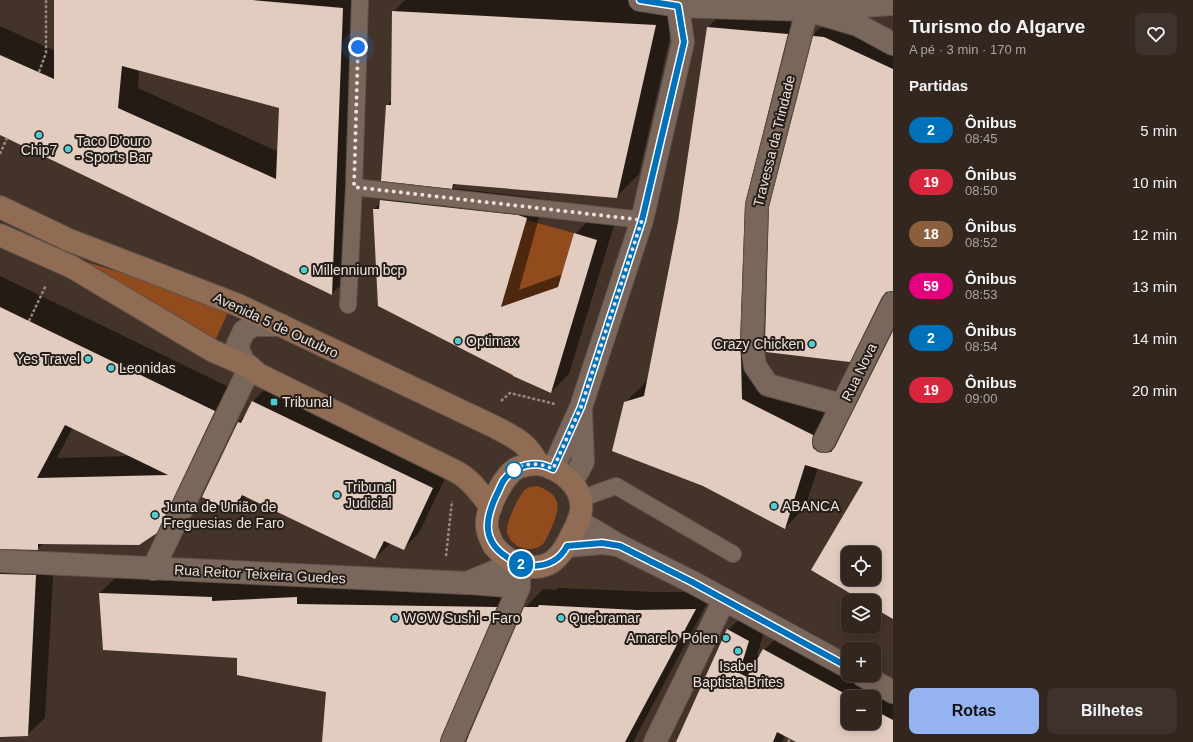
<!DOCTYPE html>
<html lang="pt">
<meta charset="utf-8">
<style>
body{margin:0;font-family:Arial,sans-serif;background:#3e322c;color:#f1f3f6;height:100vh;display:flex;flex-direction:column;font-size:15px;white-space:nowrap}
*{box-sizing:border-box;margin:0}
p{font-size:13px;color:#a9a5a4}
.icon{flex:none;width:22px;height:22px;fill:none;stroke:currentColor;stroke-width:2;stroke-linecap:round;stroke-linejoin:round}
.map{position:relative;flex:1;overflow:hidden}
.details{display:flex;flex-direction:column;background:#33261f;width:300px}
.details>*{flex:none}
.badge{padding:0 8px;border-radius:13px;font-size:14px;line-height:26px}
.tools{position:absolute;left:841px;top:546px;display:grid;gap:8px}
.tools a{display:grid;place-items:center;width:40px;height:40px;border-radius:8px;background:#33261f;box-shadow:0 2px 10px #0003,0 0 0 1px #4e433d;font-size:20px}
.you{position:absolute;width:20px;height:20px;margin:-10px;border:3px solid #fff;border-radius:50%;background:#1a73e8;box-shadow:0 0 0 6px #1a73e833}
.map>.badge{position:absolute;translate:-50% -50%;box-shadow:0 0 0 2px #fff}
h2{padding:0 16px;font-size:15px;line-height:36px}
.round{display:grid;place-items:center;flex:none;width:42px;height:42px;border-radius:8px;background:#3e322c}
.overview{display:flex;align-items:center;justify-content:space-between;height:68px;padding:0 16px}
h1{font-size:19px;font-weight:800;line-height:30px}
.button{display:flex;gap:8px;margin-top:auto;padding:8px 16px}
.button a{flex:1;height:46px;border-radius:8px;background:#95b2f1;color:#111;font-size:16px;font-weight:800;line-height:46px;text-align:center}
.button a+a{background:#3e322c;color:#f1f3f6}
ul{padding:0;list-style:none}
li{display:flex;align-items:center;gap:12px;height:52px;padding:0 16px}
li div{flex:1}
li b{display:block;font-size:15px}
li em{font-style:normal}
li .badge{min-width:44px;font-weight:700;text-align:center}
main{display:flex;flex:1;min-height:0}
.map>svg:first-child{display:block}
.green{fill:#914b1c}
.shadow{fill:#0007;fill-rule:evenodd}
.building{fill:#e2ccc0;fill-rule:evenodd}
.lines{fill:none;stroke-linecap:round;stroke-linejoin:round}
.service-casing{stroke:#60524a;stroke-width:18}
.pedestrian-casing{stroke:#60524a;stroke-width:24}
.minor-casing{stroke:#60524a;stroke-width:24}
.tertiary-casing{stroke:#60524a;stroke-width:24}
.secondary-casing{stroke:#60524a;stroke-width:24}
.path{stroke:#978981;stroke-width:2.5;stroke-dasharray:3 2;stroke-linecap:butt}
.service{stroke:#7a675c;stroke-width:16}
.pedestrian{stroke:#7a675c;stroke-width:22}
.minor{stroke:#7a675c;stroke-width:22}
.tertiary{stroke:#7a675c;stroke-width:22}
.secondary{stroke:#916c55;stroke-width:22}
.line-casing{stroke:#fff;stroke-width:9}
.line{stroke:#0072bc;stroke-width:6}
.walk{stroke:#ece1db;stroke-width:4;stroke-dasharray:0 7.2}
.poi-dot{fill:#51ccd3;stroke:#251d18;stroke-width:1.5}
.stop-dot{fill:#fff;stroke:#0072bc;stroke-width:2}
.labels{text-anchor:middle;stroke-width:4;stroke-linejoin:round;paint-order:stroke}
.poi-label{font-size:14px;fill:#ece1db;stroke:#251d18;text-anchor:start}
.street-label{font-size:14px;fill:#ece1db;stroke:#251d18}
</style>
<main>
<div class="map">
<svg width="893" height="742" viewBox="0 0 893 742">
<rect width="100%" height="100%" fill="#443329"/>
<!-- green -->
<g class="green">
<polygon points="526,220 574,233 558,287 538,294 513,376 486,361"/>
<polygon points="80,260 132,276 228,312 216,339"/>
<path d="M538,486C563,496 560,508 551,529C548,535 546,541 542,545C530,554 511,547 507,533C505,524 519,494 526,489C530,486 534,487 538,486Z"/>
</g>
<!-- shadow -->
<g class="shadow">
<path d="M55,0H362L351,274L332,294L0,134V26L55,51ZM139,69L280,108L279,152L138,88Z"/>
<polygon points="405,0 630,0 678,2 639,174 616,197 457,183 452,188 537,198 544,200 519,290 563,274 575,234 594,215 615,222 569,374 551,392 379,305 374,209 381,202 381,200 399,182 387,106 392,100 393,12"/>
<polygon points="811,2 765,183 762,378 833,414 839,431 843,432 893,333 893,491 818,468 805,507 785,528 625,403 646,382 648,381 679,222 708,27 729,6"/>
<polygon points="836,13 893,39 893,294 870,340 849,361 770,207 815,33"/>
<path d="M0,276L235,390L177,511L156,532L44,543L37,549L0,546ZM73,427L131,456L57,458Z"/>
<polygon points="268,386 448,472 419,533 403,549 391,543 375,558 247,497 233,511 238,422 246,415 253,401"/>
<polygon points="54,559 45,718 27,735 0,736 0,560"/>
<polygon points="118,575 229,579 229,583 315,580 514,589 465,736 469,736 525,608 543,589 556,590 558,588 656,592 713,592 633,742 323,742 327,692 238,657 100,593"/>
<path d="M746,612L767,623L757,655L760,656L764,650L783,632L893,692V742H798L785,735L782,742H677L728,630ZM848,697H874V723H848Z"/>
</g>
<!-- building -->
<g class="building">
<path d="M54,0H252L343,8L332,295L0,135V55L54,79ZM122,66L279,108L276,179L118,108Z"/>
<polygon points="392,11 656,25 617,198 453,184 452,189 381,181 386,105 391,105"/>
<path d="M707,27L788,34L745,204L740,344L741,358L742,399L813,435L812,442L813,448L818,452L824,453L831,452L835,447L893,331V619L874,608V601H863L811,570L863,482L805,465L785,529L703,486L612,451L624,402L644,396L678,222ZM848,553H874V579H848Z"/>
<polygon points="813,36 824,37 893,69 893,291 886,292 882,297 850,362 766,352 765,343 769,207"/>
<polygon points="380,200 518,215 527,218 501,307 558,287 574,233 597,240 551,393 513,376 513,375 378,306 373,209 379,209"/>
<path d="M0,307L215,411L157,533L139,545L38,544V550L0,549ZM65,425L168,475L37,478Z"/>
<polygon points="252,401 433,488 404,550 384,541 375,559 242,495 233,512 202,497 238,422 241,423"/>
<polygon points="0,574 36,575 28,736 0,737"/>
<polygon points="99,593 212,597 212,601 297,597 297,604 497,607 441,737 440,742 322,742 326,692 237,675 237,658 103,650"/>
<polygon points="539,605 637,610 696,609 625,742 466,742 524,607 538,607"/>
<polygon points="727,629 749,641 739,673 747,677 763,649 851,697 848,697 848,723 874,723 874,710 893,720 893,742 796,742 777,732 773,742 676,742"/>
</g>
<g class="lines">
<defs>
<g id="service">
<polyline points="360,0 354,187 642,220"/>
<polyline points="348,305 354,187"/>
<polyline points="580,499 616,486 733,554"/>
</g>
<polyline id="pedestrian" points="153,569 250,367"/>
<g id="minor">
<polyline points="640,0 678,6 807,10 893,4"/>
<polyline points="842,405 768,385 755,366 752,344 757,205 807,10 858,25 893,44"/>
<polyline points="824,441 893,303"/>
<polyline points="553,469 581,407 642,220 683,42 677,0"/>
<polyline points="572,482 583,462 581,412"/>
<polyline points="452,742 519,587 519,575 515,563"/>
<polyline points="655,742 724,600"/>
</g>
<g id="tertiary">
<polyline points="250,367 243,361 237,346 244,331 254,325 281,325"/>
<polyline points="578,521 620,546 692,582 848,667"/>
<polyline points="567,546 602,543 615,545"/>
<polyline points="0,561 467,583 515,563"/>
<polyline points="471,583 519,587"/>
<polyline points="862,675 893,692"/>
</g>
<g id="secondary">
<path d="M0,207L69,240L238,305L495,427C515,438 527,442 538,464"/>
<path d="M0,235L72,267L213,351L250,367L258,374L455,471C471,479 480,493 491,507"/>
<path d="M538,464C560,468 584,486 581,511C580,519 576,527 572,534C561,558 548,574 518,564C510,561 500,553 494,546C490,539 486,528 487,520C489,505 504,475 517,468C524,465 531,464 538,464Z"/>
</g>
</defs>
<!-- service casing -->
<use href="#service" class="service-casing"/>
<!-- pedestrian casing -->
<use href="#pedestrian" class="pedestrian-casing"/>
<!-- minor casing -->
<use href="#minor" class="minor-casing"/>
<!-- tertiary casing -->
<use href="#tertiary" class="tertiary-casing"/>
<!-- secondary casing -->
<use href="#secondary" class="secondary-casing"/>
<!-- path -->
<g class="path">
<polyline points="39,72 46,53 46,0"/>
<polyline points="0,154 7,138"/>
<polyline points="29,321 46,285"/>
<polyline points="501,401 510,393 555,404"/>
<polyline points="446,556 452,501"/>
<polyline points="788,742 790,739"/>
</g>
<!-- service -->
<use href="#service" class="service"/>
<!-- pedestrian -->
<use href="#pedestrian" class="pedestrian"/>
<!-- minor -->
<use href="#minor" class="minor"/>
<!-- tertiary -->
<use href="#tertiary" class="tertiary"/>
<!-- secondary -->
<use href="#secondary" class="secondary"/>
</g>
<g class="lines">
<defs>
<path id="line" d="M640,0L678,6L684,42L642,220L581,407L553,469C536,460 516,464 504,480C501,484 499,491 496,496C485,520 482,541 507,557C515,563 523,566 532,566C548,566 560,560 567,546L602,543L620,546L692,582L848,667"/>
</defs>
<!-- line casing -->
<use href="#line" class="line-casing"/>
<!-- line -->
<use href="#line" class="line"/>
<!-- walk -->
<path class="walk" d="M358,47L354,187L642,220L581,407L553,469C539,462 524,463 514,470"/>
</g>
<!-- markers -->
<g class="poi-dot">
<circle cx="39" cy="135" r="4"/>
<circle cx="68" cy="149" r="4"/>
<circle cx="304" cy="270" r="4"/>
<circle cx="458" cy="341" r="4"/>
<circle cx="812" cy="344" r="4"/>
<circle cx="88" cy="359" r="4"/>
<circle cx="111" cy="368" r="4"/>
<rect x="270" y="398" width="8" height="8" rx="2"/>
<circle cx="337" cy="495" r="4"/>
<circle cx="774" cy="506" r="4"/>
<circle cx="155" cy="515" r="4"/>
<circle cx="395" cy="618" r="4"/>
<circle cx="561" cy="618" r="4"/>
<circle cx="726" cy="638" r="4"/>
<circle cx="738" cy="651" r="4"/>
</g>
<circle class="stop-dot" cx="514" cy="470" r="8"/>
<g class="labels">
<!-- poi labels -->
<g class="poi-label">
<text x="76" y="146">Taco D'ouro<tspan x="76" dy="16">- Sports Bar</tspan></text>
<text x="39" y="155" text-anchor="middle">Chip7</text>
<text x="312" y="275">Millennium bcp</text>
<text x="466" y="346">Optimax</text>
<text x="804" y="349" text-anchor="end">Crazy Chicken</text>
<text x="80" y="364" text-anchor="end">Yes Travel</text>
<text x="119" y="373">Leonidas</text>
<text x="282" y="407">Tribunal</text>
<text x="345" y="492">Tribunal<tspan x="345" dy="16">Judicial</tspan></text>
<text x="782" y="511">ABANCA</text>
<text x="163" y="512">Junta de União de<tspan x="163" dy="16">Freguesias de Faro</tspan></text>
<text x="403" y="623">WOW Sushi - Faro</text>
<text x="569" y="623">Quebramar</text>
<text x="718" y="643" text-anchor="end">Amarelo Pólen</text>
<text x="738" y="671" text-anchor="middle">Isabel<tspan x="738" dy="16">Baptista Brites</tspan></text>
</g>
<!-- street labels -->
<g class="street-label">
<text transform="translate(774 141) rotate(-76)" y="5">Travessa da Trindade</text>
<text transform="translate(276 325) rotate(25)" y="5">Avenida 5 de Outubro</text>
<text transform="translate(859 372) rotate(-64)" y="5">Rua Nova</text>
<text transform="translate(260 574) rotate(3)" y="5">Rua Reitor Teixeira Guedes</text>
</g>
</g>
</svg>
<div class="tools">
<a><svg class="icon" aria-label="locate" viewBox="0 0 24 24"><circle cx="12" cy="12" r="6"/><path d="M12 2v4M12 18v4M2 12h4M18 12h4"/></svg></a>
<a><svg class="icon" aria-label="layers" viewBox="0 0 24 24"><path d="M12 4l9 5-9 5-9-5zM3 14l9 5 9-5"/></svg></a>
<a>+</a>
<a>−</a>
</div>
<div class="you" style="left:358px;top:47px"></div>
<b class="badge" style="left:521px;top:564px;background:#0072bc;color:#fff">2</b>
</div>
<section class="details">
<div class="overview"><div><h1>Turismo do Algarve</h1><p>A pé · 3 min · 170 m</p></div><a class="round"><svg class="icon" aria-label="heart" viewBox="0 0 24 24"><path d="M12 20l-8-8c-3-5 5-10 8-4 3-6 11-1 8 4z"/></svg></a></div>
<h2>Partidas</h2>
<ul>
<li><span class="badge" style="background:#0072bc;color:#fff">2</span><div><b>Ônibus</b><p>08:45</p></div><em>5 min</em></li>
<li><span class="badge" style="background:#d7263d;color:#fff">19</span><div><b>Ônibus</b><p>08:50</p></div><em>10 min</em></li>
<li><span class="badge" style="background:#8b5e3c;color:#fff">18</span><div><b>Ônibus</b><p>08:52</p></div><em>12 min</em></li>
<li><span class="badge" style="background:#e6007e;color:#fff">59</span><div><b>Ônibus</b><p>08:53</p></div><em>13 min</em></li>
<li><span class="badge" style="background:#0072bc;color:#fff">2</span><div><b>Ônibus</b><p>08:54</p></div><em>14 min</em></li>
<li><span class="badge" style="background:#d7263d;color:#fff">19</span><div><b>Ônibus</b><p>09:00</p></div><em>20 min</em></li>
</ul>
<div class="button"><a>Rotas</a><a>Bilhetes</a></div>
</section>
</main>
